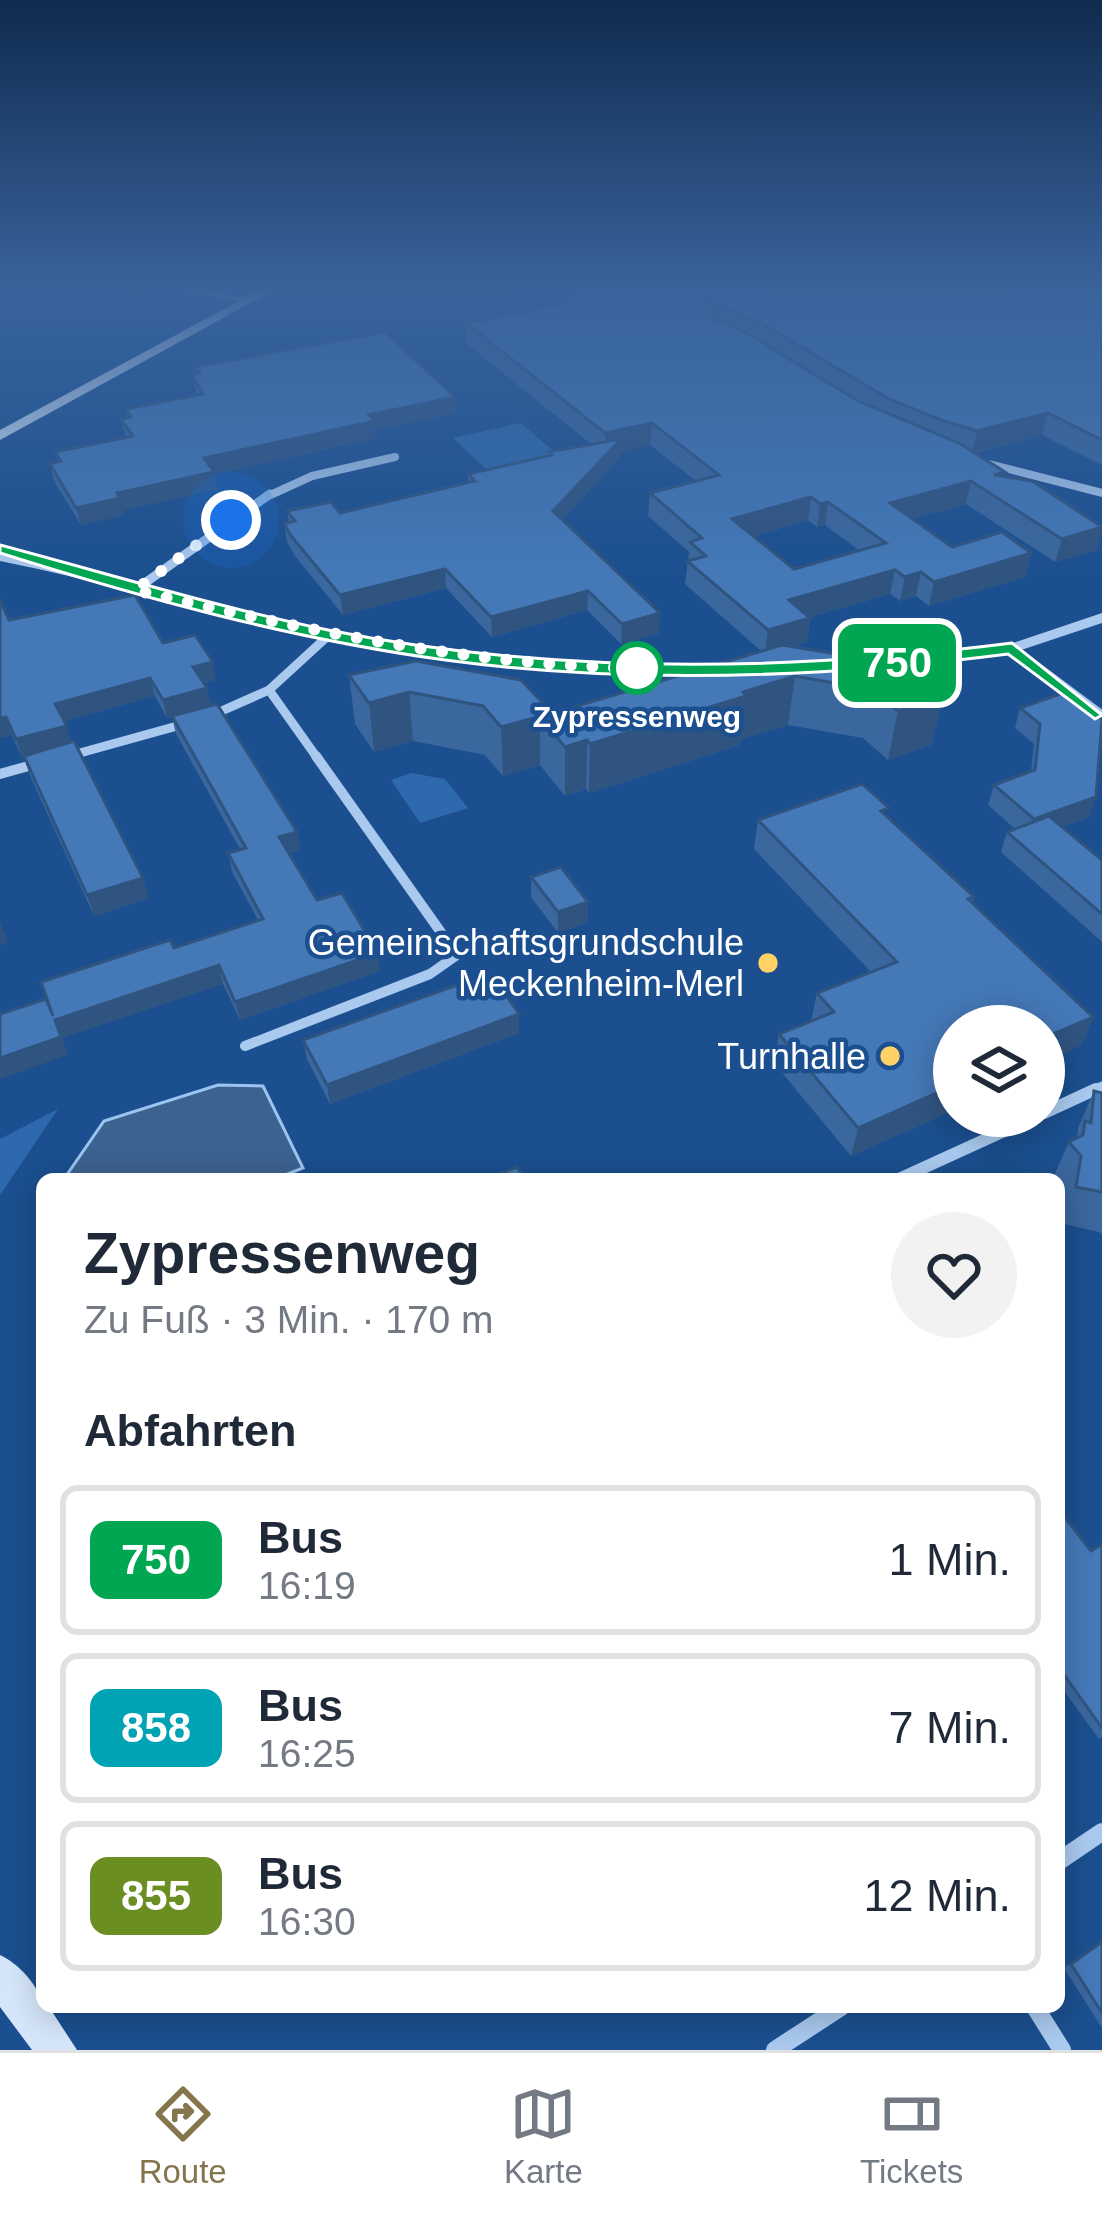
<!DOCTYPE html>
<html lang="de">
<meta charset="utf-8">
<style>
body{margin:0;font-family:Helvetica,sans-serif;background:#f2f2f3;color:#1f2937;height:100vh;display:flex;flex-direction:column;font-size:45px;white-space:nowrap}
*{box-sizing:border-box;margin:0}
p{font-size:39px;color:#747a83}
.icon{flex:none;width:66px;height:66px;fill:none;stroke:currentColor;stroke-width:2;stroke-linecap:round;stroke-linejoin:round}
.map{position:relative;flex:1;overflow:hidden}
.details{position:absolute;left:36px;top:1173px;width:1029px;height:840px;display:flex;flex-direction:column;background:#fff;border-radius:18px;box-shadow:0 6px 30px #0003}
.details>*{flex:none}
.badge{padding:0 24px;border-radius:18px;font-size:42px;line-height:78px}
.buttons{position:absolute;left:933px;top:1005px;display:grid;gap:24px}
.buttons a{display:grid;place-items:center;width:132px;height:132px;border-radius:50%;background:#fff;box-shadow:0 6px 30px #0003;font-size:60px}
.you{position:absolute;width:60px;height:60px;margin:-30px;border:9px solid #fff;border-radius:50%;background:#1a73e8;box-shadow:0 0 0 18px #1a73e833}
.map>.badge{position:absolute;translate:-50% -50%;box-shadow:0 0 0 6px #fff}
h2{padding:0 48px;font-size:45px;line-height:108px}
.round{display:grid;place-items:center;flex:none;width:126px;height:126px;border-radius:63px;background:#f2f2f3}
.headline{display:flex;align-items:center;justify-content:space-between;height:204px;padding:0 48px}
h1{font-size:57px;font-weight:600;line-height:90px}
ul{padding:0;list-style:none}
li{display:flex;align-items:center;gap:36px;height:150px;margin:0 24px 18px;padding:0 24px;border:6px solid #e0e1e3;border-radius:18px}
li div{flex:1}
li b{display:block;font-size:45px}
li em{font-style:normal}
li .badge{min-width:132px;font-weight:700;text-align:center}
.tab-bar{display:flex;justify-content:space-around;align-items:center;height:168px;border-top:3px solid #e0e1e3;background:#fff;font-size:33px;color:#747a83}
.tab-bar a{display:grid;justify-items:center;gap:6px}
.tab-bar .selected{color:#84754c}
.map>svg:first-child{display:block}
.green{fill:#2e69ad}
.water{fill:#3c6290;stroke:#9cc4f0;stroke-width:3}
.lines{fill:none;stroke-linecap:round;stroke-linejoin:round}
.service{stroke:#a9c9ee;stroke-width:4.5}
.pedestrian-far1{stroke:#a9c9ee;stroke-width:9}
.pedestrian{stroke:#a9c9ee;stroke-width:12}
.minor-far3{stroke:#a9c9ee;stroke-width:8}
.minor-far2{stroke:#a9c9ee;stroke-width:9}
.minor-far1{stroke:#a9c9ee;stroke-width:10}
.minor{stroke:#a9c9ee;stroke-width:18}
.tertiary{fill:#a9c9ee;fill-rule:evenodd}
.secondary{fill:#d6e6fa;fill-rule:evenodd}
.wall{fill:#3a679d;fill-rule:evenodd}
.shaded-wall{fill:#305480}
.building{fill:#4478b7;stroke:#305480;stroke-width:3;fill-rule:evenodd}
.line{fill:#00a651;stroke:#fff;stroke-width:3}
.walk{stroke:#fff;stroke-width:12;stroke-dasharray:0 21.6}
.stop-dot{fill:#fff;stroke:#00a651;stroke-width:6}
.poi-dot{fill:#ffd166;stroke:#1b4f8f;stroke-width:4.5}
.labels{text-anchor:middle;stroke-width:9;stroke-linejoin:round;paint-order:stroke}
.far-stop-label{font-size:30px;font-weight:bold;fill:#fff;stroke:#1b4f8f}
.poi-label{font-size:36px;fill:#fff;stroke:#1b4f8f;text-anchor:end}
</style>
<div class="map">
<svg width="1102" height="2050" viewBox="0 0 1102 2050">
<rect width="100%" height="100%" fill="#1b4f8f"/>
<!-- green -->
<g class="green">
<polygon points="521,423 559,456 489,472 453,438"/>
<polygon points="411,773 445,779 468,808 420,823 391,780"/>
<polygon points="58,1109 0,1195 0,1139"/>
</g>
<!-- water -->
<polygon class="water" points="218,1085 263,1086 303,1168 275,1179 64,1179 104,1121"/>
<g class="lines">
<!-- service -->
<polyline class="service" points="180,289 249,301"/>
<!-- pedestrian-far1 -->
<polyline class="pedestrian-far1" points="1089,1092 1102,1086"/>
<!-- pedestrian -->
<g class="pedestrian">
<polyline points="1044,1113 1096,1089"/>
<polyline points="899,1179 1037,1116"/>
</g>
<!-- minor-far3 -->
<g class="minor-far3">
<polyline points="981,462 1102,493"/>
<polyline points="266,497 312,476 395,457"/>
</g>
<!-- minor-far2 -->
<g class="minor-far2">
<polyline points="135,590 270,494"/>
<polyline points="1012,648 1102,715"/>
<polyline points="269,690 318,759"/>
<polyline points="208,717 269,690 329,635"/>
<polyline points="69,756 188,723"/>
</g>
<!-- minor-far1 -->
<g class="minor-far1">
<polyline points="0,774 43,762"/>
<polyline points="245,1046 430,974 457,955 316,756"/>
</g>
<!-- minor -->
<g class="minor">
<polyline points="1059,1861 1102,1832"/>
<polyline points="1035,2007 1062,2050"/>
<polyline points="775,2050 841,2007"/>
</g>
<!-- tertiary -->
<g class="tertiary">
<path d="M0,553C112,574 220,609 332,630C462,655 594,665 726,665L734,670L726,675C594,674 462,665 332,640C220,618 112,583 0,561Z"/>
<polygon points="1102,613 1102,623 1012,653 871,671 863,666 871,661 1010,644"/>
</g>
<!-- secondary -->
<g class="secondary">
<polygon points="261,289 276,289 0,440 0,430"/>
<path d="M0,1955C18,1963 41,1987 42,2007H49L77,2050H32L0,2007Z"/>
</g>
</g>
<!-- wall -->
<g class="wall">
<polygon points="92,289 153,289 144,296"/>
<path d="M584,289H1102V465L1042,435L975,453L1097,550L1055,562L966,504L912,519L952,547L1031,553L1025,577L929,606L916,596L900,601L890,594L810,617L807,642L792,646L943,697L931,745L888,760L863,738L788,725L741,739L740,745L589,793L586,789L565,796L540,765L503,776L485,755L413,741L374,752L355,724L349,675L552,713L761,651L685,584L689,552L648,516L650,493L696,481L650,445L621,452L620,457L562,520L659,633L621,644L587,610L492,637L446,588L343,615L295,556L287,542L284,524L289,522L287,511L340,513L468,483V474L549,456V452L591,444L467,344L466,323L563,304ZM808,520L817,527L825,525L860,551L794,569L753,536Z"/>
<polygon points="195,367 455,397 455,413 376,430 376,438 214,474 217,489 123,510 124,515 81,525 54,481 50,464 58,462 55,452 126,437 121,419 128,418 126,409 197,395 192,375 196,374"/>
<polygon points="9,620 163,643 216,680 204,683 207,688 211,706 297,832 300,850 289,853 317,900 380,971 240,1020 223,984 62,1038 68,1055 46,999 174,948 258,920 232,872 228,853 240,849 176,734 172,717 167,718 155,696 64,721 71,742 149,898 94,916 30,776 24,757 22,758 12,735 0,738"/>
<polygon points="1066,692 1089,817 1063,827 1102,860 1102,942 1001,852 1007,832 1015,829 988,805 994,785 1031,771 1034,744 1015,728 1020,708"/>
<polygon points="887,817 974,897 972,903 1093,1017 1081,1046 954,1026 954,1110 851,1156 774,1063 779,1034 811,1021 817,993 871,972 754,849 758,820"/>
<polygon points="531,877 588,902 588,922 558,933 531,897"/>
<polygon points="519,1014 519,1033 330,1104 307,1059 303,1040"/>
<polygon points="1094,1091 1102,1093 1102,1235 1099,1232 1060,1223 1065,1192 1059,1186 1059,1179 1053,1178 1069,1142 1077,1138 1078,1128"/>
<polygon points="1059,1510 1091,1551 1102,1544 1102,1737 1099,1739 1059,1684"/>
<polygon points="1102,1942 1102,2028 1064,1968"/>
</g>
<!-- shaded-wall -->
<g class="shaded-wall">
<polygon points="455,397 455,413 376,430 376,438 214,474 217,489 123,510 124,515 81,525 76,508 204,458 369,415"/>
<polygon points="1048,413 1042,435 972,453 977,431"/>
<polygon points="652,423 650,445 621,452 620,457 553,530 553,511 605,456 605,433"/>
<polygon points="971,481 966,504 885,526 890,503"/>
<polygon points="811,497 808,520 730,542 732,519"/>
<polygon points="828,502 825,525 817,527 820,504"/>
<polygon points="1102,527 1097,550 1055,562 1062,539"/>
<polygon points="1031,553 1025,577 929,606 934,582"/>
<polygon points="445,569 446,588 343,615 340,595"/>
<polygon points="895,570 890,594 785,624 789,600"/>
<polygon points="921,572 916,596 900,601 905,577"/>
<polygon points="588,591 587,610 492,637 491,617"/>
<polygon points="660,613 659,633 621,644 622,624"/>
<polygon points="810,618 807,642 765,654 768,630"/>
<polygon points="213,662 216,680 197,685 193,667"/>
<polygon points="795,676 788,725 741,739 740,745 589,793 590,744"/>
<polygon points="150,678 155,696 61,722 55,704"/>
<polygon points="207,688 211,706 167,718 163,700"/>
<polygon points="409,692 413,741 374,752 369,703"/>
<polygon points="943,697 931,745 888,760 898,711"/>
<polygon points="6,717 12,735 0,738 0,718"/>
<polygon points="540,717 540,765 503,776 501,727"/>
<polygon points="67,726 72,745 22,758 16,739"/>
<polygon points="587,740 586,789 565,796 565,747"/>
<polygon points="1096,797 1089,817 1028,840 1034,819"/>
<polygon points="297,832 300,850 283,855 279,837"/>
<polygon points="143,878 149,898 94,916 87,895"/>
<polygon points="588,902 588,922 558,933 558,912"/>
<polygon points="0,921 8,942 0,945"/>
<polygon points="378,953 380,971 240,1020 235,1002"/>
<polygon points="219,965 223,984 62,1038 68,1055 0,1079 0,1058 55,1020"/>
<polygon points="519,1014 519,1033 330,1104 327,1085"/>
<polygon points="1093,1017 1081,1046 1044,1062 1044,1038"/>
<polygon points="954,1085 954,1110 851,1156 858,1128"/>
</g>
<!-- building -->
<g class="building">
<path d="M584,289H1102V440L1048,413L977,431L941,420L889,399L758,321L705,299L699,306L704,314L750,335L858,401L959,443L1005,472L994,475L1032,481L1102,527L1062,539L971,481L890,503L952,547L1002,532L1031,553L934,582L921,572L905,577L895,570L789,600L810,618L768,630L687,561L706,556L690,542L702,538L650,493L719,475L652,423L605,433L466,323L563,304ZM811,497L820,504L828,502L886,543L794,569L732,519Z"/>
<polygon points="385,332 455,397 369,415 375,421 204,458 214,472 117,493 120,498 76,508 50,464 61,461 55,452 133,436 121,419 131,417 126,409 203,394 192,375 200,373 195,367"/>
<polygon points="621,439 553,511 660,613 622,624 588,591 491,617 445,569 340,595 292,537 284,524 295,521 287,511 331,502 340,513 475,481 468,474 552,455 549,452"/>
<polygon points="135,595 163,643 195,635 213,662 193,667 207,688 163,700 150,678 55,704 67,726 16,739 6,717 0,718 0,600 9,620"/>
<polygon points="782,645 904,665 943,697 898,711 873,690 795,676 743,692 746,696 590,744 587,740 565,747 540,717"/>
<polygon points="416,661 521,680 552,713 501,727 483,706 409,692 369,703 349,675"/>
<polygon points="1066,692 1102,719 1096,797 1034,819 994,785 1035,770 1040,724 1020,708"/>
<polygon points="217,704 297,832 279,837 317,900 342,893 378,953 235,1002 219,965 55,1020 61,1037 0,1058 0,1014 46,999 53,1016 41,982 170,940 174,948 263,919 228,853 246,848 172,716"/>
<polygon points="74,741 143,878 87,895 24,756"/>
<polygon points="862,784 889,808 881,811 974,897 968,899 1093,1017 1044,1038 1044,1026 954,1026 954,1085 858,1128 779,1034 834,1012 817,993 897,962 758,820"/>
<polygon points="1049,816 1102,860 1102,914 1007,832"/>
<polygon points="561,867 588,902 558,912 531,877"/>
<polygon points="491,973 519,1014 327,1085 303,1040"/>
<polygon points="1094,1091 1102,1093 1102,1192 1076,1187 1081,1156 1069,1142 1083,1135 1085,1121 1091,1123"/>
<polygon points="517,1167 525,1179 488,1179"/>
<polygon points="1059,1510 1091,1551 1102,1544 1102,1728 1062,1672 1059,1674"/>
<polygon points="1102,1942 1102,2013 1071,1964"/>
</g>
<!-- sky -->
<linearGradient id="sky" x2="0" y2="1"><stop stop-color="#0f2b4f"/><stop offset="0.5" stop-color="#39639b"/><stop offset="1" stop-color="#39639b" stop-opacity="0"/></linearGradient>
<rect width="1102" height="576" fill="url(#sky)"/>
<!-- line -->
<path class="line" d="M0,545C109,574 217,607 328,630C553,675 785,672 1012,643L1102,715L1095,719L1008,654C822,678 632,685 445,660C292,639 142,598 0,553Z"/>
<g class="lines">
<!-- walk -->
<path class="walk" d="M231,520L135,590C301,629 466,665 637,668"/>
</g>
<!-- markers -->
<circle class="stop-dot" cx="637" cy="668" r="24"/>
<g class="poi-dot">
<circle cx="768" cy="963" r="12"/>
<circle cx="890" cy="1056" r="12"/>
</g>
<g class="labels">
<!-- far-stop labels -->
<g class="far-stop-label">
<text x="637" y="727">Zypressenweg</text>
</g>
<!-- poi labels -->
<g class="poi-label">
<text x="744" y="955">Gemeinschaftsgrundschule<tspan x="744" dy="41">Meckenheim-Merl</tspan></text>
<text x="866" y="1069">Turnhalle</text>
</g>
</g>
</svg>
<div class="buttons">
<a><svg class="icon" aria-label="layers" viewBox="0 0 24 24"><path d="M12 4l9 5-9 5-9-5zM3 14l9 5 9-5"/></svg></a>
</div>
<div class="you" style="left:231px;top:520px"></div>
<b class="badge" style="left:897px;top:663px;background:#00a651;color:#fff">750</b>
<section class="details">
<div class="headline"><div><h1>Zypressenweg</h1><p>Zu Fuß · 3 Min. · 170 m</p></div><a class="round"><svg class="icon" aria-label="heart" viewBox="0 0 24 24"><path d="M12 20l-8-8c-3-5 5-10 8-4 3-6 11-1 8 4z"/></svg></a></div>
<h2>Abfahrten</h2>
<ul>
<li><span class="badge" style="background:#00a651;color:#fff">750</span><div><b>Bus</b><p>16:19</p></div><em>1 Min.</em></li>
<li><span class="badge" style="background:#00a3b4;color:#fff">858</span><div><b>Bus</b><p>16:25</p></div><em>7 Min.</em></li>
<li><span class="badge" style="background:#6b8e23;color:#fff">855</span><div><b>Bus</b><p>16:30</p></div><em>12 Min.</em></li>
</ul>
</section>
</div>
<nav class="tab-bar">
<a class="selected"><svg class="icon" aria-label="directions" viewBox="0 0 24 24"><path d="M12 3l9 9-9 9-9-9zM9 14v-3h6M13 9l2 2-2 2"/></svg>Route</a>
<a><svg class="icon" aria-label="map" viewBox="0 0 24 24"><path d="M3 6l6-2 6 2 6-2v14l-6 2-6-2-6 2zM9 4v14M15 6v14"/></svg>Karte</a>
<a><svg class="icon" aria-label="tickets" viewBox="0 0 24 24"><path d="M3 7h18v10H3zM15 7v10"/></svg>Tickets</a>
</nav>
